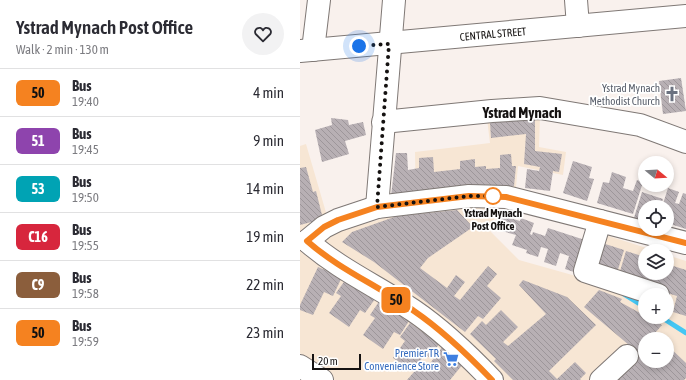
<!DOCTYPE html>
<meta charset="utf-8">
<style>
body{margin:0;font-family:"Asap Condensed",sans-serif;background:#f2f2f3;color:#2b2b33;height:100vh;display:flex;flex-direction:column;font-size:15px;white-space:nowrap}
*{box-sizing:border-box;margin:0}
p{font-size:13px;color:#7c7c81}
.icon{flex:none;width:22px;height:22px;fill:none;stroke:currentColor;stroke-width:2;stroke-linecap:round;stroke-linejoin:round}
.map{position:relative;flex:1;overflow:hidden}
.panel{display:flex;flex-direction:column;background:#fff;width:300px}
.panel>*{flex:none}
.badge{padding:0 8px;border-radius:6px;font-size:14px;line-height:26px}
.needle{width:26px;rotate:108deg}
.fabs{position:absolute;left:338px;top:156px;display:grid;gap:8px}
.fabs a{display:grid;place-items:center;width:36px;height:36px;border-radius:50%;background:#fff;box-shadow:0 2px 6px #0003;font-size:20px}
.scale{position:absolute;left:12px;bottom:10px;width:49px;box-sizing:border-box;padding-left:4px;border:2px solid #151211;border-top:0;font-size:11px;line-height:14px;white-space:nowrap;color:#151211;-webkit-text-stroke:3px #fff;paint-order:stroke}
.you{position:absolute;width:20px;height:20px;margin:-10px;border:3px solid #fff;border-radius:50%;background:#1a73e8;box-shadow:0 0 0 6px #1a73e833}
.map>.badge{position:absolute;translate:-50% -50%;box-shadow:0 0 0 2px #fff}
.round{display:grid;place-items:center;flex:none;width:42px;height:42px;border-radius:21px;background:#f2f2f3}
.overview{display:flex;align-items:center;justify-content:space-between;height:68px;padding:0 16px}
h1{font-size:19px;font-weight:600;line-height:30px}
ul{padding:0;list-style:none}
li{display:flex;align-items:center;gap:12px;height:48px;padding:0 16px;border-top:1px solid #e1e1e2}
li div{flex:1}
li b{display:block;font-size:15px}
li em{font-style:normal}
li .badge{min-width:44px;font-weight:700;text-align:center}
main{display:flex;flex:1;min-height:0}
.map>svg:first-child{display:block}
.commercial{fill:#f7e6d4;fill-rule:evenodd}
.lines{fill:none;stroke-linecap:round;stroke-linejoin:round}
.stream{stroke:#44c7f4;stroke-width:5}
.building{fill:url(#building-back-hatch)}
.minor-casing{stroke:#7f7875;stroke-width:24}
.minor{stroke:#fff;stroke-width:22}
.line-casing{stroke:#fff;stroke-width:9}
.line{stroke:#f58220;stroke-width:6}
.walk{stroke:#151211;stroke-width:4;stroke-dasharray:0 7.2}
.stop-dot{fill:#fff;stroke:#f58220;stroke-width:2}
.labels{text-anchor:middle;stroke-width:3.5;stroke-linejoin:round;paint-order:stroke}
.street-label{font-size:11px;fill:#151211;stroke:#fff}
.worship-label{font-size:11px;fill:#5b616d;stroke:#fff;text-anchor:end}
.stop-label{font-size:11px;font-weight:bold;fill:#151211;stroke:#fff}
.shop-label{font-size:11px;fill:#366cbe;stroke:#fff;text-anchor:end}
.district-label{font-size:15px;font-weight:bold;fill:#151211;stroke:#fff}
</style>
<main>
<section class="panel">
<div class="overview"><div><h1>Ystrad Mynach Post Office</h1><p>Walk · 2 min · 130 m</p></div><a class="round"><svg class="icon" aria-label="heart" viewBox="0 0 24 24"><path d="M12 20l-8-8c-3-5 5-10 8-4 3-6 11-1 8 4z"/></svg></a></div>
<ul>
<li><span class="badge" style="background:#f58220;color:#111">50</span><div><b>Bus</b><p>19:40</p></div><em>4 min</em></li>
<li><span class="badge" style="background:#8e44ad;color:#fff">51</span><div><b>Bus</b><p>19:45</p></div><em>9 min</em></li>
<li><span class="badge" style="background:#00a3b4;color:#fff">53</span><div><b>Bus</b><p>19:50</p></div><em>14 min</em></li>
<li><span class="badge" style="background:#d7263d;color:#fff">C16</span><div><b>Bus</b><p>19:55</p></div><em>19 min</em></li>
<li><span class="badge" style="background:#8b5e3c;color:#fff">C9</span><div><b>Bus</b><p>19:58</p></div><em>22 min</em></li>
<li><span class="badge" style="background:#f58220;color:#111">50</span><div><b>Bus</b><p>19:59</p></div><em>23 min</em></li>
</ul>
</section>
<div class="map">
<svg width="386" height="380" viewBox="0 0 386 380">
<defs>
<pattern id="building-back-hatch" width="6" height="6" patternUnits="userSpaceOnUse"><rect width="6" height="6" fill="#b8b0b4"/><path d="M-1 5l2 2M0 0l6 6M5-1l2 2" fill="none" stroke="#9d969a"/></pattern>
</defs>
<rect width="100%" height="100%" fill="#f9f1ed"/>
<!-- commercial -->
<path class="commercial" d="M240,116L239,147L266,152L263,175L218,166L216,187L200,188L198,206L190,231L219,260L283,278L296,232L356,251H345V273H367V255L386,261V380H35L0,353V146L6,144L32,233L116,209L115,152L190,143L187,119ZM345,295H367V317H345ZM345,339H367V361H345Z"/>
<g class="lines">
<!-- stream -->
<g class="stream">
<polyline points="324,294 345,307"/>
<polyline points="361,317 386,333"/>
</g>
</g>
<!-- building -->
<g class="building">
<polygon points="381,78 386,111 363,114 359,81"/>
<polygon points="31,118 48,120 49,125 63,122 66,135 45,141 49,154 22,162 15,130 32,125"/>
<polygon points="224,119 235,120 235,151 262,154 259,172 253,171 250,191 225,188 227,169 239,171 240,167 224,164 226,134 191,138 190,123"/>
<polygon points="96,153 107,153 108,170 119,168 119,158 133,157 134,172 160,169 160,161 175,159 175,167 186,166 186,169 200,168 200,155 211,154 212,166 216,166 214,186 186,186 91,196"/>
<polygon points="273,161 292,167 289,178 294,179 287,201 263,193"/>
<polygon points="6,167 13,192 16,191 23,219 0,225 0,168"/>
<polygon points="312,172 326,177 323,188 333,191 337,180 343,182 333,214 297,203 303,182 309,183"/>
<polygon points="368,188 379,192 375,203 379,204 383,193 386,194 386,229 367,223 367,207 362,207"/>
<polygon points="342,192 363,199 360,207 345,207 345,225 333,221"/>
<polygon points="157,210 173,227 128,258 120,268 147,288 156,275 165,282 154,296 160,300 188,266 197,274 187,286 201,298 183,319 178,316 165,332 74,262 42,242 52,232 97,216"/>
<polygon points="199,215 220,221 221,218 234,223 230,234 232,235 233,232 245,236 248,228 291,242 277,273 265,269 269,256 260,253 256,266 244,262 248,249 241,247 238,257 226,253 227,250 212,245 216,235 195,229"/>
<polygon points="296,241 324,250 316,276 288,268"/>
<polygon points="326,251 345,257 345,273 367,273 367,264 386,270 386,316 373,312 377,296 318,278"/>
<polygon points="18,267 42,277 33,296 24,292 13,315 0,310 0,305"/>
<polygon points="46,279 75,299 65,313 60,310 49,327 29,313 41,296 36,293"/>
<polygon points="223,280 267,297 296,325 249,371 257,379 275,362 286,373 280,379 281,380 213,380 194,361 196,359 170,334 182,321 186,325 201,310 218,327 203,342 208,346 246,314 219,285"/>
<polygon points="299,290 322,299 320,302 362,325 355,333 360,339 345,339 345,361 367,361 367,345 386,363 386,378 384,380 309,380 336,351 284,307"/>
<polygon points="80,300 109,321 100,335 94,332 83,349 63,335 75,318 70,315"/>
<polygon points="110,323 139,344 130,358 125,354 113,371 93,358 105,341 100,337"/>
<polygon points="143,346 163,364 150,380 107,380 120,365 126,369"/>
</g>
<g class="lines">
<defs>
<g id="minor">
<polyline points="276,0 278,26"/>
<polyline points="13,50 19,0"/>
<polyline points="0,51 386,16"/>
<polyline points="83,122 192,111 240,108 340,125 386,142"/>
<polyline points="77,207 94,0"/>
<polyline points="300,221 285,271 358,295"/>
<polyline points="7,241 24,227 38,220 77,207 169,196 206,197 386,243"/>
<path d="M7,241C40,270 79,287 114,311C142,330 168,355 192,380"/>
<polyline points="0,366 22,380"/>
<polyline points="301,380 327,356"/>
</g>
</defs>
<!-- minor casing -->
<use href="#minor" class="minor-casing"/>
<!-- minor -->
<use href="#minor" class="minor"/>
</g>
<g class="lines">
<defs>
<path id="line" d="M192,380C168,355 142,330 114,311C79,286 40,270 7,241L24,227L38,220L77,207L169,196L206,197L386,243"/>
</defs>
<!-- line casing -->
<use href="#line" class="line-casing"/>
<!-- line -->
<use href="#line" class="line"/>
<!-- walk -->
<polyline class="walk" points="59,46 89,44 77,207 169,196 193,196"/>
</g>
<!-- icons -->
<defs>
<symbol id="church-bare" viewBox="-9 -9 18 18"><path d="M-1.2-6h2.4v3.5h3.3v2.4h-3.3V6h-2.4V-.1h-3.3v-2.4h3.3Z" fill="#6b7280" stroke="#fff" stroke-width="2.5" paint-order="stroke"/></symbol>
<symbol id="supermarket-bare" viewBox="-9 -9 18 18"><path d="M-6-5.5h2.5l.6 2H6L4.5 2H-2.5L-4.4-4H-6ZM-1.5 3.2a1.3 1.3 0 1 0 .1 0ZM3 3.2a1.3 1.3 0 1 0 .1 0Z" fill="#3f7fe0" stroke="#fff" stroke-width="2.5" paint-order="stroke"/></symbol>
</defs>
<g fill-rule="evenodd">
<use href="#church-bare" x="361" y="83" width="22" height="22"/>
<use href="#supermarket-bare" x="140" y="348" width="22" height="22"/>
</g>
<!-- markers -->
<circle class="stop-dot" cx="193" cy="196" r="8"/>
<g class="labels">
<!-- street labels -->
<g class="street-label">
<text transform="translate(193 34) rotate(-5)" y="4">CENTRAL STREET</text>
</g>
<!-- worship labels -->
<g class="worship-label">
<text x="360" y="92">Ystrad Mynach<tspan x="360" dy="13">Methodist Church</tspan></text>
</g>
<!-- stop labels -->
<g class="stop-label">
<text x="193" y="217">Ystrad Mynach<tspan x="193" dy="13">Post Office</tspan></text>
</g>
<!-- shop labels -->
<g class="shop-label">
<text x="139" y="357">Premier TR<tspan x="139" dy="13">Convenience Store</tspan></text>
</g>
<!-- district labels -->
<g class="district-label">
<text x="222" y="118">Ystrad Mynach</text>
</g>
</g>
</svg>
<div class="fabs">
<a><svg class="needle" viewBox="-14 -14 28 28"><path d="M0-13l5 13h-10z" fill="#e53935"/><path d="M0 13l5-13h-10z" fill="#7c7c81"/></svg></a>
<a><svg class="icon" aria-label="locate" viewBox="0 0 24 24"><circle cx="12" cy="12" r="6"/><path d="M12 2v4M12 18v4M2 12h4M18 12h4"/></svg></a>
<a><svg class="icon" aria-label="layers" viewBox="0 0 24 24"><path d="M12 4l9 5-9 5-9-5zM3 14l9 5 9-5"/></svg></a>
<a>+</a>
<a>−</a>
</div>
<div class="scale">20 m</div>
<div class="you" style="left:59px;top:46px"></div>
<b class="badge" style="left:96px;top:300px;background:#f58220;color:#111">50</b>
</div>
</main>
